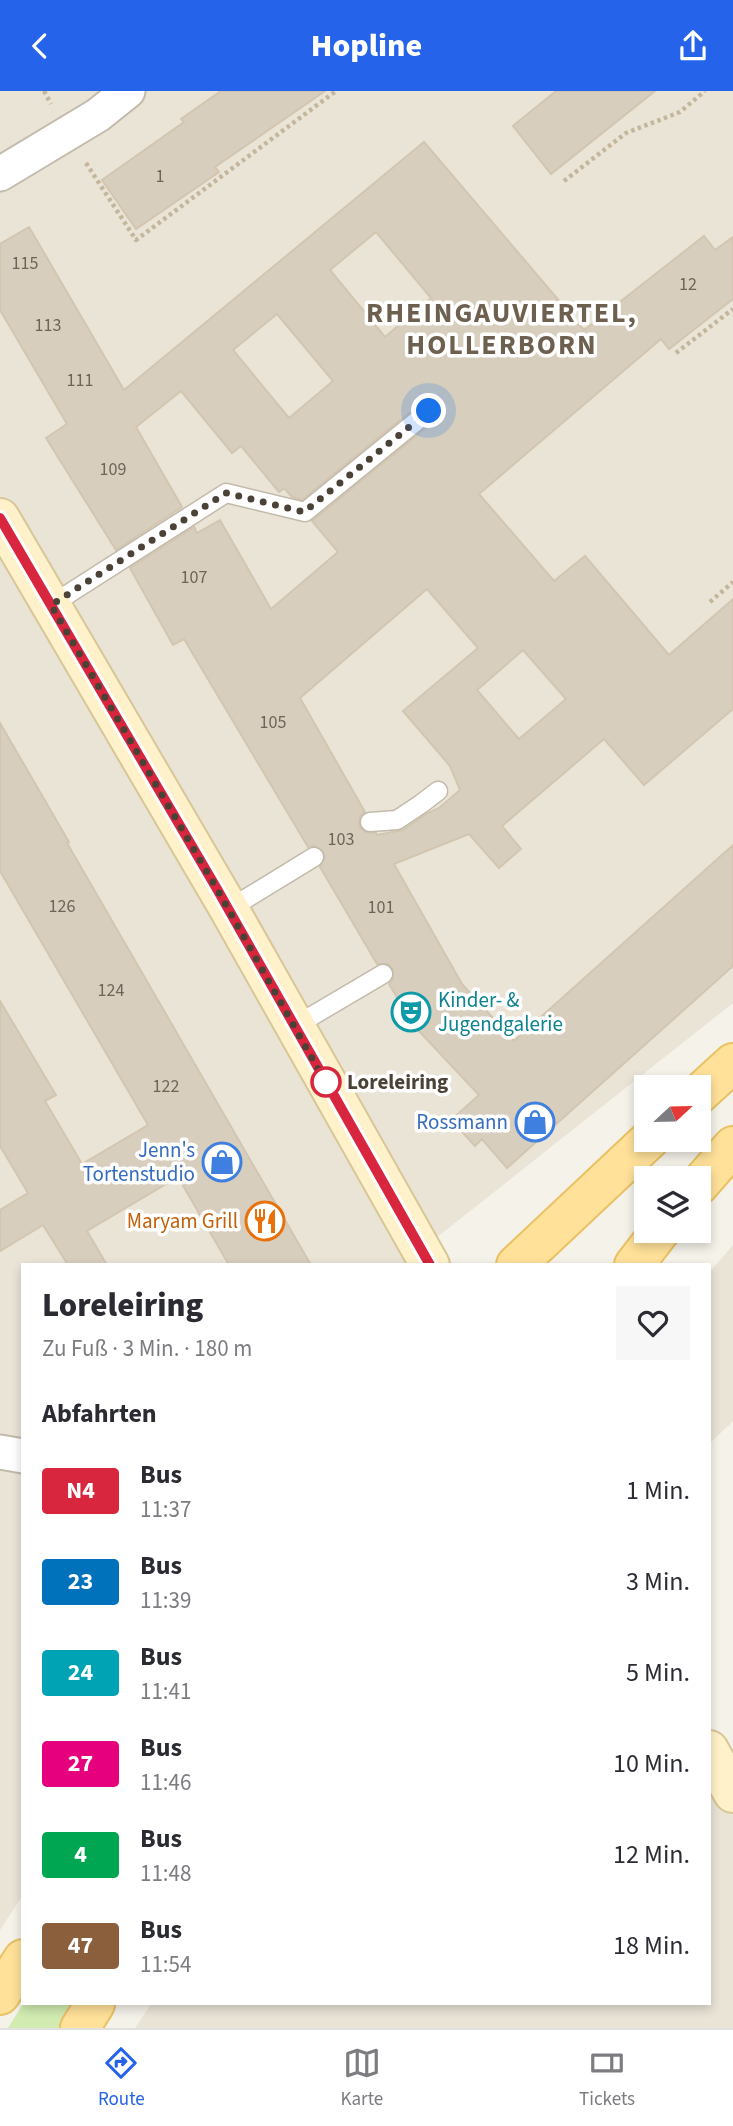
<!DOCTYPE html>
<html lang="de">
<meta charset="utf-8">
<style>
body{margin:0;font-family:"Source Sans 3",sans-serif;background:#f7f7f7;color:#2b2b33;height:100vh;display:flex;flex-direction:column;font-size:26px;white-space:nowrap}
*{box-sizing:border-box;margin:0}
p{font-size:23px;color:#7c7c81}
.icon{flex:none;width:38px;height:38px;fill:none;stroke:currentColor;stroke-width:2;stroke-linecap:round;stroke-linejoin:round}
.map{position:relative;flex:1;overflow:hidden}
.panel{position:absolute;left:21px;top:1172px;width:690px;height:742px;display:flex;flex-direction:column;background:#fff;border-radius:0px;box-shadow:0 4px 10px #0003}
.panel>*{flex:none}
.badge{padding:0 14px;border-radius:5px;font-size:24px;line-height:46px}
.needle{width:46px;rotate:68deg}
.buttons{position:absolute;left:634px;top:984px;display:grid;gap:14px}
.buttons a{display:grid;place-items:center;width:77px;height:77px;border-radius:0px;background:#fff;box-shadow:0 4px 10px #0003;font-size:35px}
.you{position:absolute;width:35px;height:35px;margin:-18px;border:5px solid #fff;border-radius:50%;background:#1a73e8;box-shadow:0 0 0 10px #1a73e833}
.map>.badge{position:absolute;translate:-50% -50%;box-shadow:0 0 0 4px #fff}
h2{padding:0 21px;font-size:26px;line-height:63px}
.round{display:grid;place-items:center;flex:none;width:74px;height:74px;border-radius:0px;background:#f7f7f7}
.headline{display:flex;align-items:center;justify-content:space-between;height:119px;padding:0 21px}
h1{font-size:33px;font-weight:800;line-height:52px}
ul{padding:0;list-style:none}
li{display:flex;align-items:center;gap:21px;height:91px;padding:0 21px}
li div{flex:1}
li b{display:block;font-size:26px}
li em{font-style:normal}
li .badge{min-width:77px;font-weight:700;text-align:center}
header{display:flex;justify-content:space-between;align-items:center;height:91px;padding:0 21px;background:#2563eb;color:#fff;font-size:32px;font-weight:800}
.menu{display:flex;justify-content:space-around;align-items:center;height:98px;border-top:2px solid #e1e1e2;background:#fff;font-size:19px;color:#7c7c81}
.menu a{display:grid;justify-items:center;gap:4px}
.menu .current{color:#2563eb}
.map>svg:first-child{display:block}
.residential{fill:#eae4d7}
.green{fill:#d1ebb1}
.building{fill:#d8cebe;stroke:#d3c6b1;stroke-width:2;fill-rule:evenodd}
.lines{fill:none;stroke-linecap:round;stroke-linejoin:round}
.lane-casing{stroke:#c2baab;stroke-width:21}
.street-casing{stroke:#c2baab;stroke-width:37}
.secondary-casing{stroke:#d8c697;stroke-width:42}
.primary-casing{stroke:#eac163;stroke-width:42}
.path{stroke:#c4b69c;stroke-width:4.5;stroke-dasharray:3.5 3.5;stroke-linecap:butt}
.lane{stroke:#fff;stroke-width:18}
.street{stroke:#fff;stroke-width:33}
.secondary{stroke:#fff2ca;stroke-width:38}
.primary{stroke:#ffe199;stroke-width:38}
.line-casing{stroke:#fff;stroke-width:16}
.line{stroke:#d7263d;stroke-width:10}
.walk{stroke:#4a4237;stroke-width:7;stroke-dasharray:0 12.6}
.stop-dot{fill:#fff;stroke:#d7263d;stroke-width:3.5}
.labels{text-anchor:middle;stroke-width:7;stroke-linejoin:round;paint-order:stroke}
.number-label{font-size:18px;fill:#6e6559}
.culture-label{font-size:21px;fill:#0d838f;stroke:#fff;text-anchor:start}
.stop-label{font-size:21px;font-weight:bold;fill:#4a4237;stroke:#fff;text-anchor:start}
.shop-label{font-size:21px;fill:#366cbe;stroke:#fff;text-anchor:end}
.food-label{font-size:21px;fill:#c56008;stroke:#fff;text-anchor:end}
.district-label{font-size:28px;font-weight:bold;letter-spacing:2px;fill:#6d604e;stroke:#fff}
</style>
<header><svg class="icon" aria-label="back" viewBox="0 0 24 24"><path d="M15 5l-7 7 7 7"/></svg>Hopline<svg class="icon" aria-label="share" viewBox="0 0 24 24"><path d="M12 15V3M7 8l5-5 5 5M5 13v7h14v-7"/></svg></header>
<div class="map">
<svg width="733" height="1937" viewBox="0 0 733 1937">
<rect width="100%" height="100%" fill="#f5f2ea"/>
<!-- residential -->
<g class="residential">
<polygon points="0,0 733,0 733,912 402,1174 23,1174 23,1804 0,1839"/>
<polygon points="733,1154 733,1330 709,1353 709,1182"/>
<polygon points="733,1665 733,1937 135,1937 151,1913 709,1913 709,1684"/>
</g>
<!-- green -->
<polygon class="green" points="23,1913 76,1913 60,1937 8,1937"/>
<!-- building -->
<g class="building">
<polygon points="221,0 325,0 215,76 219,81 136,138 102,89 184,31 181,28"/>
<polygon points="556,0 655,0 551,83 513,35"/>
<path d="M424,51L584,239L704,145L715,159L733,146V208L669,258L661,248L479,403L554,490L585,465L669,564L733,508V618L644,694L604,648L502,735L521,758L499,777L469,743L394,773L462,893L514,950L733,754V875L507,1077L482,1048L475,1055L451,1029L479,1004L415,936L389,893L393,888V878L388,873H377L320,776L325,766L323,760L314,755L308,756L184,548L173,554L130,477L194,436L197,442L220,429L271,518L338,461L312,430L436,329L440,323L438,313L432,309L422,311L302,409L292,406L284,397L279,401L241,355L232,362L181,300L136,336L182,416L116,459L46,347L67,333L0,219V153L29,136L124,299ZM376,141L431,207L385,246L330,179ZM277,223L333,290L289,327L233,259ZM427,498L478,557L403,620L450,675L460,699L439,717L428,722L403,739L377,744L376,742L366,741L360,737L359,731L360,725L365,721L300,607ZM523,559L566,608L519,648L477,599Z"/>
<polygon points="0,632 69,751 67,752 311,1174 229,1174 178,1086 87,1140 107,1174 68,1174 43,1134 0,1160 0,1119 28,1102 0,1055 0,910 56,1004 45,1010 82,1073 148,1034 0,780"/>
</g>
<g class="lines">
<defs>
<g id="lane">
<polyline points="51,514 226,402 305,421 429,320"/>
<polyline points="370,731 397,729 421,713 438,700"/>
<polyline points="229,818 314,766"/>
<polyline points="295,935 383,883"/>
</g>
<g id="street">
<polyline points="0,83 98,24 128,0"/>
<polyline points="0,1361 23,1365"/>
</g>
<g id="secondary">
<polyline points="0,427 229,818 430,1174"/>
<polyline points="709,1659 733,1702"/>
</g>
<g id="primary">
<polyline points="698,1004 733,972"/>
<polyline points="698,1095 733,1055"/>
<polyline points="516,1174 650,1048"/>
<polyline points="634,1174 661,1139"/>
<polyline points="0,1904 23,1868"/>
<polyline points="80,1937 95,1913"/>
</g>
</defs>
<!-- lane casing -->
<use href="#lane" class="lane-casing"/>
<!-- street casing -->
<use href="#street" class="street-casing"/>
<!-- secondary casing -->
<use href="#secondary" class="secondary-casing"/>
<!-- primary casing -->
<use href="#primary" class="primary-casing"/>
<!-- path -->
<g class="path">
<polyline points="44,0 51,13"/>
<polyline points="86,72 136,149 336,0"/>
<polyline points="564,90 626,42 680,21 705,0"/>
<polyline points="676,262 733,218"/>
<polyline points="710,511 733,491"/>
</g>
<!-- lane -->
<use href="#lane" class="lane"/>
<!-- street -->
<use href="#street" class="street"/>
<!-- secondary -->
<use href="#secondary" class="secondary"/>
<!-- primary -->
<use href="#primary" class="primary"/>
</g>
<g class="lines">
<defs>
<polyline id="line" points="0,427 217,798 430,1174"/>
</defs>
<!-- line casing -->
<use href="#line" class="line-casing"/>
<!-- line -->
<use href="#line" class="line"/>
<!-- walk -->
<polyline class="walk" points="326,991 331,1001 217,798 51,514 226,402 304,421 429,320"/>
</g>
<!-- icons -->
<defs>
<symbol id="theatre-ring" viewBox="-11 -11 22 22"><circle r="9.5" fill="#fff" stroke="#0f9aa8" stroke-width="1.5"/><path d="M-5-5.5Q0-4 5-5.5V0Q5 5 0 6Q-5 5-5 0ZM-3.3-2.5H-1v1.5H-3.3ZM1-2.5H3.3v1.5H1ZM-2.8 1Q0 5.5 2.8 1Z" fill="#0f9aa8"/></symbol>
<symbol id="shop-ring" viewBox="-11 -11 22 22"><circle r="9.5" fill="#fff" stroke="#3f7fe0" stroke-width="1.5"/><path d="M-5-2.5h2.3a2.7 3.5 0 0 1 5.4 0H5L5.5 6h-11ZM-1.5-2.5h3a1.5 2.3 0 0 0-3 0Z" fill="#3f7fe0"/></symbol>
<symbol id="restaurant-ring" viewBox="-11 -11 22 22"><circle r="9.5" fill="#fff" stroke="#e8710a" stroke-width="1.5"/><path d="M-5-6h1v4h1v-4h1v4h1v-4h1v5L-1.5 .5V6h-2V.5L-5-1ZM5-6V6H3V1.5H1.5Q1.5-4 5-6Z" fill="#e8710a"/></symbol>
</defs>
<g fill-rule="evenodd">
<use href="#theatre-ring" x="389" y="899" width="44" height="44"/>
<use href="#shop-ring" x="513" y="1009" width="44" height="44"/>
<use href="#shop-ring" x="200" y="1049" width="44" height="44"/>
<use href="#restaurant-ring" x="243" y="1108" width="44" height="44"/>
</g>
<!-- markers -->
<circle class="stop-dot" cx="326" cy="991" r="14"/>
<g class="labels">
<!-- number labels -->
<g class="number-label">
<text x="160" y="91">1</text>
<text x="25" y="178">115</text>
<text x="688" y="199">12</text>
<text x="48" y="240">113</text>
<text x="80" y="295">111</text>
<text x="113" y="384">109</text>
<text x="194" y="492">107</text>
<text x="273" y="637">105</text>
<text x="341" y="754">103</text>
<text x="62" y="821">126</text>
<text x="381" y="822">101</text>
<text x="111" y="905">124</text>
<text x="166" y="1001">122</text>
</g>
<!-- culture labels -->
<g class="culture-label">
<text x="438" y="916">Kinder- &amp;<tspan x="438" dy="24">Jugendgalerie</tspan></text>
</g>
<!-- stop labels -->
<g class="stop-label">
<text x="347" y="998">Loreleiring</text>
</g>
<!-- shop labels -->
<g class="shop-label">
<text x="508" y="1038">Rossmann</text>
<text x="195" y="1066">Jenn's<tspan x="195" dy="24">Tortenstudio</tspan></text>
</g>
<!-- food labels -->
<g class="food-label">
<text x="238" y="1137">Maryam Grill</text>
</g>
<!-- district labels -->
<g class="district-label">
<text x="502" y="231">RHEINGAUVIERTEL,<tspan x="502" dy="32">HOLLERBORN</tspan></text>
</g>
</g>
</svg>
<div class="buttons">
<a><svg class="needle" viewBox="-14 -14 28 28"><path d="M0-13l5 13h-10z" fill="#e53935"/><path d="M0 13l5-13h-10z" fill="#7c7c81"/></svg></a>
<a><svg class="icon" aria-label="layers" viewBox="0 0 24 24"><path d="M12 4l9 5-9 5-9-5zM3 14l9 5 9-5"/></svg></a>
</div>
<div class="you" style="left:429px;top:320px"></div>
<section class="panel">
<div class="headline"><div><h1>Loreleiring</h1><p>Zu Fuß · 3 Min. · 180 m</p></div><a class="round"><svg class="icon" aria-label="heart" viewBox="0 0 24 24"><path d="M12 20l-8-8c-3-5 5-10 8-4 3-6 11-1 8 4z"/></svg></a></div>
<h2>Abfahrten</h2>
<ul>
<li><span class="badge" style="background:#d7263d;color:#fff">N4</span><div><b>Bus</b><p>11:37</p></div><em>1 Min.</em></li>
<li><span class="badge" style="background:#0072bc;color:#fff">23</span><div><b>Bus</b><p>11:39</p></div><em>3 Min.</em></li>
<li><span class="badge" style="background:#00a3b4;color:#fff">24</span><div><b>Bus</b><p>11:41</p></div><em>5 Min.</em></li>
<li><span class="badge" style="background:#e6007e;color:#fff">27</span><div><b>Bus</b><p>11:46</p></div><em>10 Min.</em></li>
<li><span class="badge" style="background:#00a651;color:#fff">4</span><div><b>Bus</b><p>11:48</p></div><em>12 Min.</em></li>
<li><span class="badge" style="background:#8b5e3c;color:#fff">47</span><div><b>Bus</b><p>11:54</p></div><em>18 Min.</em></li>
</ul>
</section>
</div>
<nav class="menu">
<a class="current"><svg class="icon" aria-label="directions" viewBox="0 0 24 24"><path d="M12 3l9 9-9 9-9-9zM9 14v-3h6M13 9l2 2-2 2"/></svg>Route</a>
<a><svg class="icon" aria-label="map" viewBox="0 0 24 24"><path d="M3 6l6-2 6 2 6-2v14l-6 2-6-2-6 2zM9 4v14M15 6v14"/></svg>Karte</a>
<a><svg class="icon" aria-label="tickets" viewBox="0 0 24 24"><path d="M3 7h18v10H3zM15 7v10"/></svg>Tickets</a>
</nav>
